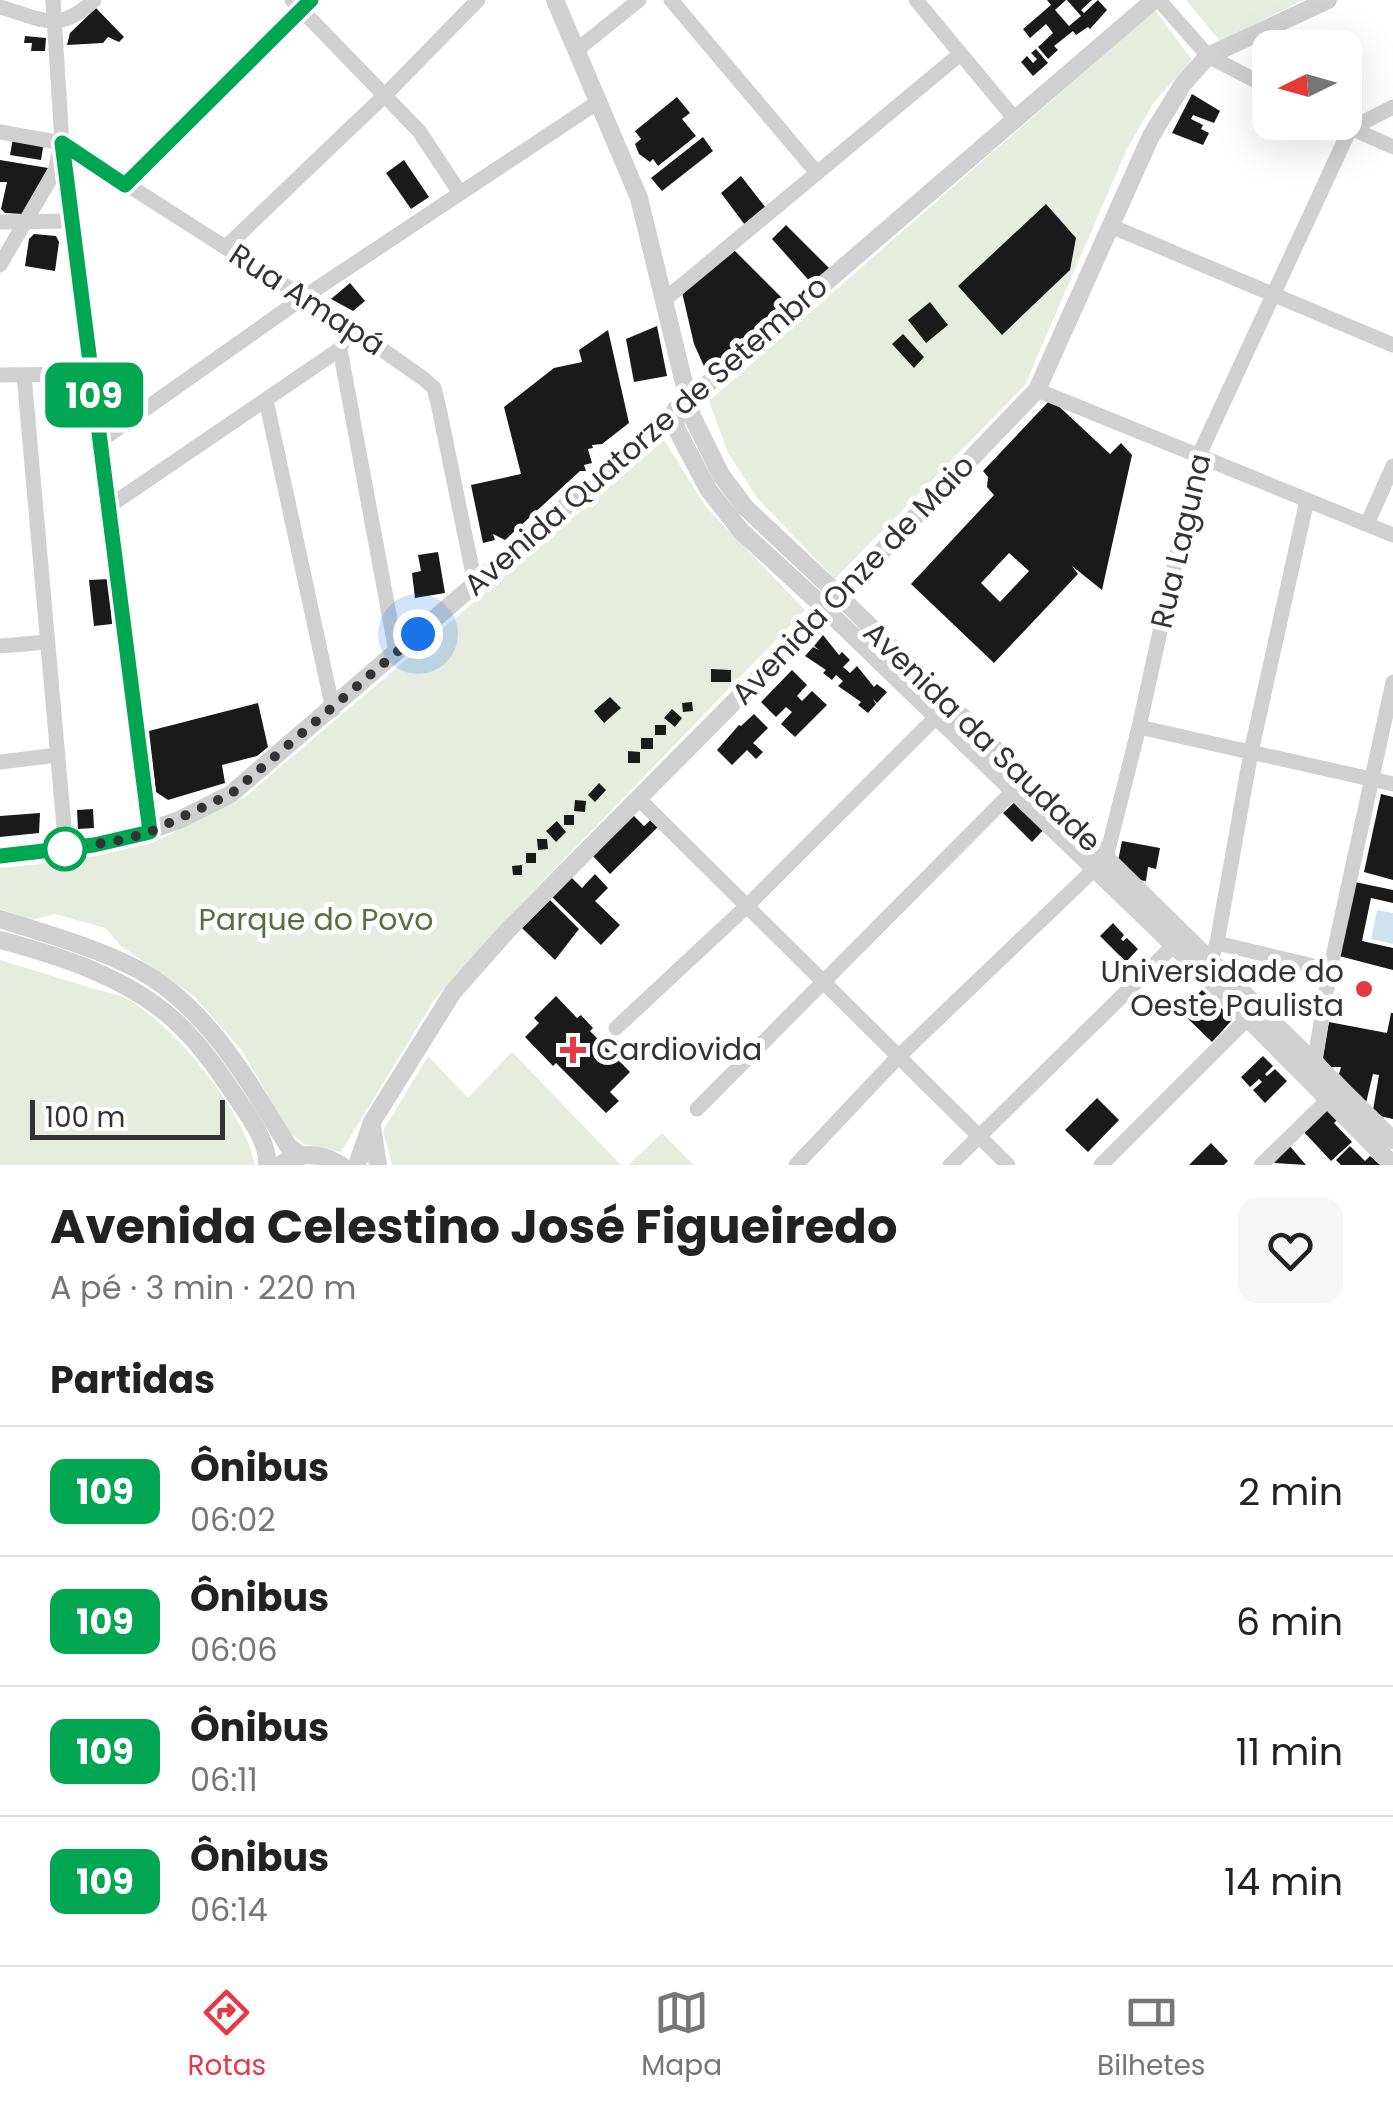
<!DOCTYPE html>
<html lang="pt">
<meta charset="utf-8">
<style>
body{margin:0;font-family:Poppins,sans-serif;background:#f6f6f6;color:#222;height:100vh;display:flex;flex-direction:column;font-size:38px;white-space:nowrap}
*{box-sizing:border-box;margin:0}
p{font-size:32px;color:#767676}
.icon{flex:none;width:55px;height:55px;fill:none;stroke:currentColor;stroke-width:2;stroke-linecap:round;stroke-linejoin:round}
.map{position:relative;height:1165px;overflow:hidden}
.drawer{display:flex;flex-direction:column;background:#fff;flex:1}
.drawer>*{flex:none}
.badge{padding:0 20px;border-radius:15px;font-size:35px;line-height:65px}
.needle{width:65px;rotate:265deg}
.buttons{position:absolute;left:1252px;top:30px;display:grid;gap:20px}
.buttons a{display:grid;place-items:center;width:110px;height:110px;border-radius:20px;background:#fff;box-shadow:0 10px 40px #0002;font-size:50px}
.scale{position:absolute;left:30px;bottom:25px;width:195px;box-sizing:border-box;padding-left:10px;border:5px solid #333;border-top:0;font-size:28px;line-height:35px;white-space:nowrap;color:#333;-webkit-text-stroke:8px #fff;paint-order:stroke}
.you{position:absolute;width:50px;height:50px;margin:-25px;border:8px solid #fff;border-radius:50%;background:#1a73e8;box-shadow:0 0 0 15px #1a73e833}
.map>.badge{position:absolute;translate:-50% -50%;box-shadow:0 0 0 5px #fff}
h2{padding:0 50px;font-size:38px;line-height:90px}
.round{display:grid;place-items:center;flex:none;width:105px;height:105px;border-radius:20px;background:#f6f6f6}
.summary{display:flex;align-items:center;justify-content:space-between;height:170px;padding:0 50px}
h1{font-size:48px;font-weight:700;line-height:75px}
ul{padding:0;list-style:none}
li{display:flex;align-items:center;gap:30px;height:130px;padding:0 50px;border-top:2px solid #e0e0e0}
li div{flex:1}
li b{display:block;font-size:38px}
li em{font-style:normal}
li .badge{min-width:110px;font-weight:700;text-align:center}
.tabs{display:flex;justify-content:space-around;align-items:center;height:140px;border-top:2px solid #e0e0e0;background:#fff;font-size:28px;color:#767676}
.tabs a{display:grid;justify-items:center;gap:5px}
.tabs .current{color:#e63946}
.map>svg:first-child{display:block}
.green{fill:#e6ecdf}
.water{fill:#cfe2ee}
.building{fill:#1a1a1a;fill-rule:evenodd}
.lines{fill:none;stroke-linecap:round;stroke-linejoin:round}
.minor{stroke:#d0d0d0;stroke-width:15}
.tertiary{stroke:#d0d0d0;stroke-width:18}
.line-casing{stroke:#fff;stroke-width:22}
.line{stroke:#00a651;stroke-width:15}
.walk{stroke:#333;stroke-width:10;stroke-dasharray:0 18}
.stop-dot{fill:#fff;stroke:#00a651;stroke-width:5}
.poi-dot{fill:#e63946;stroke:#fff;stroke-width:4}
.labels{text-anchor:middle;stroke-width:10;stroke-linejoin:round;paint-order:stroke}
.street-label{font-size:30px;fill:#333;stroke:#fff}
.park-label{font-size:30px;fill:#56703f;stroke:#fff}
.poi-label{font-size:30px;fill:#333;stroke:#fff;text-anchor:end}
</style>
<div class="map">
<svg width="1393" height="1165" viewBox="0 0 1393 1165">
<rect width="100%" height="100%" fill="#fff"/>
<!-- green -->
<g class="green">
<polygon points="1186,0 1303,0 1220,41"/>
<polygon points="1155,10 1192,60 1154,102 1126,151 1025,385 835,579 758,499 728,453 709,401"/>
<polygon points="664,440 706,507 805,610 506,919 434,1000 341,1152 304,1144 290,1133 242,1051 194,996 121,946 105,928 55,914 32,920 0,909 0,868 70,861 152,843 245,797"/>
<path d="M0,960C29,969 59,978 88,987C100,991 114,993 125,998C172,1022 246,1113 255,1165H0Z"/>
<polygon points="512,1052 621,1165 392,1165 383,1131 428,1056 468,1098"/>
<polygon points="662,1133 694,1165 628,1165"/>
</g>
<!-- water -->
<polygon class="water" points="1377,910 1393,913 1393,944 1371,939"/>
<!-- building -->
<g class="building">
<polygon points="1047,0 1066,0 1055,10 1069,26 1081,16 1067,0 1092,0 1081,10 1084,13 1098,0 1107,10 1090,29 1088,27 1076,35 1073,31 1054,46 1058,50 1048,59 1038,47 1053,33 1046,24 1030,38 1023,29 1051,5"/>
<polygon points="96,8 124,37 119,42 108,37 103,43 67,45 70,33"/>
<polygon points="25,36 46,38 45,51 31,51 32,43 24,43"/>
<polygon points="1036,49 1048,63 1033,76 1021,62 1027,56 1033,63 1037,59 1031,53"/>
<polygon points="1192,94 1220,111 1214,123 1193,115 1191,119 1203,125 1201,129 1209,133 1203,145 1172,133"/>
<polygon points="677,97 690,113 682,119 696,136 658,166 653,159 650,162 639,154 635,144 641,139 635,131"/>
<polygon points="703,137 713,151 662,191 651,178"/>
<polygon points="13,138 44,142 41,160 10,155"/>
<polygon points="0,160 48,168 22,214 5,213 1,209 7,182 0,182"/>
<polygon points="404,160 429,197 411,209 386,173"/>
<polygon points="741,176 766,208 745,225 721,193"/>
<polygon points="1046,204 1076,238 1070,270 1002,335 958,286"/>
<polygon points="786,225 831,270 813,285 772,239"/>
<polygon points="34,234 56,236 59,242 55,271 25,266 29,239"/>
<polygon points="732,248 788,304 707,373 694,344 681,288"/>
<polygon points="350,283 365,301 353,311 331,299"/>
<polygon points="930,302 948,325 926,343 908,320"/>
<polygon points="657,326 667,376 634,382 626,339"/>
<polygon points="608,330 629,423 602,444 592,445 593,448 588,449 592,463 584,465 586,471 580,471 505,540 493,534 495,540 483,543 471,485 521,474 504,407 554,368 582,362 579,350"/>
<polygon points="903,334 924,357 914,368 892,344"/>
<polygon points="66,383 88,384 92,423 58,426 51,384"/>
<path d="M1051,399L1110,454L1121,443L1132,455L1102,590L1072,566L1078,574L994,663L911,584L994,495L987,487L988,477L983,471ZM1009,553L1029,571L1000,602L981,583Z"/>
<polygon points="438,552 445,593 415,598 412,573 421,571 418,555"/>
<polygon points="110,579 112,624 94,626 89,580"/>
<polygon points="823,635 839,655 842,652 850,660 843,667 850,673 857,666 874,687 877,684 887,692 877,703 873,699 876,704 868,713 858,705 861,702 838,686 843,681 836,675 832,680 823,673 826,670 805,656 813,647 819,650 814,646"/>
<polygon points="711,669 731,670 731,682 711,682"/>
<polygon points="792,670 807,685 797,696 802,701 812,691 827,705 795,737 781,724 792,712 786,707 776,717 761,702"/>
<polygon points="610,697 621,708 604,723 594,711"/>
<polygon points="692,702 693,711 683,712 682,703"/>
<polygon points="258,703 268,747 257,756 222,765 225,783 168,800 156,792 149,731"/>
<polygon points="672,709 682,718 675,727 664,718"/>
<polygon points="754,714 768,728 753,743 763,752 756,759 747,750 732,765 717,750 739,725 741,726"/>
<rect x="655" y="725" width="11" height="10"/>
<rect x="641" y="738" width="12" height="11"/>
<polygon points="628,751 640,752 640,763 628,763"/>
<polygon points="599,783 606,790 595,802 588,795"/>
<polygon points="1381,794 1393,797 1393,880 1364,872"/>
<polygon points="575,800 586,801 585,812 574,811"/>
<polygon points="1017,800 1045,828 1032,842 1003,813"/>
<polygon points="93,809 94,828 78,829 77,810"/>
<polygon points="40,813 39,833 0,837 0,816"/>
<rect x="564" y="815" width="10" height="10"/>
<polygon points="634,816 644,826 652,819 659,826 610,874 593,856"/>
<polygon points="557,821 566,832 556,842 546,831"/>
<polygon points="537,839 547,839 548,849 538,850"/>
<polygon points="1122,841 1160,848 1156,869 1148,867 1146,881 1138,880 1118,861"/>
<rect x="526" y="853" width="10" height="10"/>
<polygon points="522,865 522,875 513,875 512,866"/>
<polygon points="595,874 608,888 595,901 620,925 601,945 552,897 571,877 582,888"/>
<polygon points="1355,882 1393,890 1393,903 1371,898 1362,941 1393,948 1393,970 1339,956"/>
<polygon points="550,900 579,929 555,960 522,928"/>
<polygon points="1113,923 1124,935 1121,939 1123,941 1127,938 1138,949 1126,962 1100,936"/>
<polygon points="1202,990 1233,1019 1212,1042 1181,1012"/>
<polygon points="556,996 577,1018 581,1015 593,1028 590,1031 630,1072 610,1092 619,1101 606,1113 556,1063 553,1066 525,1037 539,1023 534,1018"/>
<polygon points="1391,1013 1393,1013 1393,1119 1380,1116 1373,1110 1379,1075 1373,1074 1366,1103 1339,1074 1341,1067 1331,1067 1323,1058 1329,1022 1387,1033"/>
<polygon points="1263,1056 1273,1066 1265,1074 1267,1076 1275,1069 1287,1081 1265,1103 1253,1090 1262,1082 1259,1079 1250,1087 1241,1077"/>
<polygon points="1097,1098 1119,1120 1088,1152 1065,1130"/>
<polygon points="1326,1107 1337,1120 1334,1123 1352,1142 1331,1161 1304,1132"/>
<polygon points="1211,1143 1228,1161 1224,1165 1189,1165"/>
<polygon points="1289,1145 1306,1165 1274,1163"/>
<polygon points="1350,1146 1365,1161 1370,1156 1380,1165 1341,1165 1336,1160"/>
</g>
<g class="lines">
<!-- minor -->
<g class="minor">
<polyline points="53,0 62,143 149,832"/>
<polyline points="292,0 419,131 460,193"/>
<polyline points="671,0 817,173"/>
<polyline points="916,0 1014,118"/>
<polyline points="1159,0 1208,56 1270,88"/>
<path d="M0,7C42,19 59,34 94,0"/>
<polyline points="577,50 639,0"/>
<polyline points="1337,122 1393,147"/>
<polyline points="0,132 62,143 350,327 424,379 434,388 439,408 475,584"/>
<polyline points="125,185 311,0"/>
<polyline points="0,222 72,221"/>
<polyline points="1113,227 1393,345"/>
<polyline points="226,247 384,96 478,0"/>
<polyline points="0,265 55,171 59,154"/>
<polyline points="663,301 959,55"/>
<polyline points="340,349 396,652"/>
<polyline points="0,375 91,374"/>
<polyline points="24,375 66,849"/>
<polyline points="1037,390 1393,535"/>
<polyline points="266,400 333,710"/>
<polyline points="100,441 304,297 598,102"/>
<polyline points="108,507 340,349 342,344"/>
<polyline points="1367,524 1393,466"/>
<polyline points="0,646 48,642"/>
<polyline points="1139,727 1393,784"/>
<polyline points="0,762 58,755"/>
<polyline points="639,799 1008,1165"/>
<polyline points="1217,943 1330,970"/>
<polyline points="1206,970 1217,943 1251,752 1307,500"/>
<polyline points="616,1028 747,906 937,716"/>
<polyline points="1313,1070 1330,970 1393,682"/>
<polyline points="697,1109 1019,785"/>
<polyline points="796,1165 898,1057 1106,858 1139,727 1199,455 1350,129 1393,107"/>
<polyline points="950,1165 1174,945"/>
<polyline points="1101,1165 1247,1019"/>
<polyline points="1261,1165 1336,1092"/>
</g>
<!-- tertiary -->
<g class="tertiary">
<polyline points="555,0 639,198 692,416 721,475 745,507 829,586 1393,1140"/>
<polyline points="675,410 676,428 708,489 741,531 815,599 1210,980 1393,1165"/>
<polyline points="0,856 122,840 179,820 231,794 1154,0"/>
<path d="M0,919C47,934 95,947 139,970C207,1007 249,1082 288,1146L300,1155"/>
<path d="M0,940C60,956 126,977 173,1019C200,1043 220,1073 240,1103C251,1119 269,1145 267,1165"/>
<polyline points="372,1126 378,1165"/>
<path d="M280,1165C300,1151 321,1153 341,1165"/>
<polyline points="357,1165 372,1122 453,992 508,930 839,596 1037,390 1151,136 1183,84 1208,56 1328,0"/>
</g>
</g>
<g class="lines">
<defs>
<polyline id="line" points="0,856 94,845 150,832 62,143 125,185 311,0"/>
</defs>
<!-- line casing -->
<use href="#line" class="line-casing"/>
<!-- line -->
<use href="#line" class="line"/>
<!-- walk -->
<polyline class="walk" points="65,849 122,840 150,832 231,794 418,634"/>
</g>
<!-- markers -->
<circle class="stop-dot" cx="65" cy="849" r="20"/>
<g class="poi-dot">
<circle cx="1364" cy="989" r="10"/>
<path d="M568 1035h10v10h10v10h-10v10h-10v-10h-10v-10h10z"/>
</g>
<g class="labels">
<!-- street labels -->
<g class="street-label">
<text transform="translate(307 300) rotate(33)" y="10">Rua Amapá</text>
<text transform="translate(646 436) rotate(-41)" y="10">Avenida Quatorze de Setembro</text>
<text transform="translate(1181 541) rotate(-77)" y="10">Rua Laguna</text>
<text transform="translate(853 580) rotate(-46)" y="10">Avenida Onze de Maio</text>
<text transform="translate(982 737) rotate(44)" y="10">Avenida da Saudade</text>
</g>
<!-- park labels -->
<g class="park-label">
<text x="316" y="930">Parque do Povo</text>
</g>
<!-- poi labels -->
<g class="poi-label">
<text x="1344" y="982">Universidade do<tspan x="1344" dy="34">Oeste Paulista</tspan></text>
<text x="596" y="1060" text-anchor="start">Cardiovida</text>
</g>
</g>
</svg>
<div class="buttons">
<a><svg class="needle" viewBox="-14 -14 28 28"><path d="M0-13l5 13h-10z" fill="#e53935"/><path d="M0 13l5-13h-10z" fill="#767676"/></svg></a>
</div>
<div class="scale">100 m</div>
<div class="you" style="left:418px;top:634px"></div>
<b class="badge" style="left:94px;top:395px;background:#00a651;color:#fff">109</b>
</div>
<section class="drawer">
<div class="summary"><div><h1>Avenida Celestino José Figueiredo</h1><p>A pé · 3 min · 220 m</p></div><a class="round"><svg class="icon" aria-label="heart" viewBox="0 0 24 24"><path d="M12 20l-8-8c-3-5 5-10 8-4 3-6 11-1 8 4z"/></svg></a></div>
<h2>Partidas</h2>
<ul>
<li><span class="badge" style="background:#00a651;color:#fff">109</span><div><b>Ônibus</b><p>06:02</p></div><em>2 min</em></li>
<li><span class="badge" style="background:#00a651;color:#fff">109</span><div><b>Ônibus</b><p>06:06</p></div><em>6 min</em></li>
<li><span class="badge" style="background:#00a651;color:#fff">109</span><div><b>Ônibus</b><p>06:11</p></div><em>11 min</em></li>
<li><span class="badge" style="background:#00a651;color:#fff">109</span><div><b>Ônibus</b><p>06:14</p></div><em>14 min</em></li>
</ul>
</section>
<nav class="tabs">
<a class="current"><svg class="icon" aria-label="directions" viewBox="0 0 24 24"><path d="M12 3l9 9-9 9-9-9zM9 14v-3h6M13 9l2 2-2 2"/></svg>Rotas</a>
<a><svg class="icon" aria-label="map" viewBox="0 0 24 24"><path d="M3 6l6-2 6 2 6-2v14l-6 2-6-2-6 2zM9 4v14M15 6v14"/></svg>Mapa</a>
<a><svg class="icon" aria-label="tickets" viewBox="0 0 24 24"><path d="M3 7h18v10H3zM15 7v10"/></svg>Bilhetes</a>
</nav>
